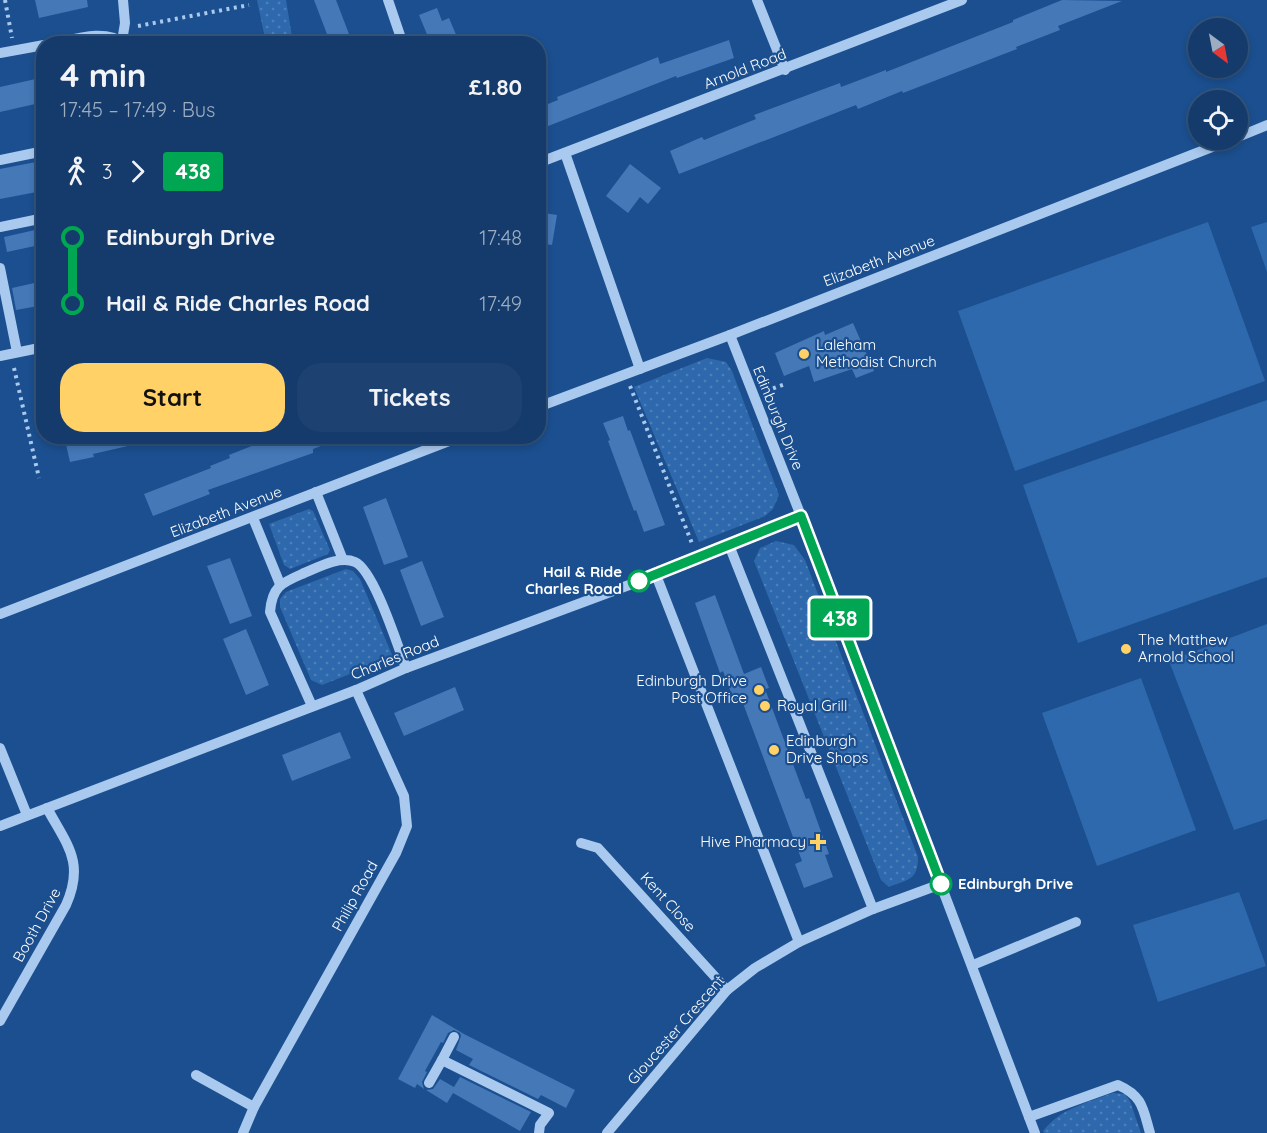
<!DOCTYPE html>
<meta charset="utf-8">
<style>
body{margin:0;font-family:Quicksand,sans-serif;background:#1d4271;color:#f1f3f6;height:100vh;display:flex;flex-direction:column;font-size:22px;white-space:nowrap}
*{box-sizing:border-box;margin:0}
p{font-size:20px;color:#9dadc1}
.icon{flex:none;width:33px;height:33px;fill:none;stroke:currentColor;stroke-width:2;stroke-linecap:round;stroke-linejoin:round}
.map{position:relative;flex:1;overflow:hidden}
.drawer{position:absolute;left:36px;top:36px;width:510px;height:408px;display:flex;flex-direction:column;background:#143b6b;border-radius:24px;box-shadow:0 3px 9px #0003,0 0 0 2px #33557e}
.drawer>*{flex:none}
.badge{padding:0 12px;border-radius:4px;font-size:21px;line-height:39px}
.needle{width:39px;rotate:148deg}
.tools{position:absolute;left:1188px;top:18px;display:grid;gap:12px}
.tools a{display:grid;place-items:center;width:60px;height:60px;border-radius:50%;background:#143b6b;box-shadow:0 3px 9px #0003,0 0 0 2px #33557e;font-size:30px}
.map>.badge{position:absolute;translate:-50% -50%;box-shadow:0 0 0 3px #fff}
.legs{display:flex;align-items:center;gap:9px;height:66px;padding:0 24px;font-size:20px}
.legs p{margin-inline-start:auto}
.head{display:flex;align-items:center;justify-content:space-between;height:102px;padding:0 24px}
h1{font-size:33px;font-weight:700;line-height:45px}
.button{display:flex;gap:12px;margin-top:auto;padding:12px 24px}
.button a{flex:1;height:69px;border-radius:24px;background:#ffd166;color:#111;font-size:24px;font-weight:700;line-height:69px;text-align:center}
.button a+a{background:#1d4271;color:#f1f3f6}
ul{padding:0 24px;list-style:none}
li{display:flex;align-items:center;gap:21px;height:66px;font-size:22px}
li i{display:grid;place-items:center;width:9px;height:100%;margin:0 8px;background:currentColor}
li i::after{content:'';width:15px;height:15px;margin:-8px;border:4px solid;border-radius:50%;background:#143b6b}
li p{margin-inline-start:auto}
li:first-child i{background:linear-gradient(#0000 50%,currentColor 0)}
li:last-child i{background:linear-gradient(currentColor 50%,#0000 0)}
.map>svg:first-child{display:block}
.grass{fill:url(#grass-dots)}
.garden{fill:#2e69ad}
.building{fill:#4478b7}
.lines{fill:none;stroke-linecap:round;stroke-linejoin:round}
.path{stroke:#a9c9ee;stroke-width:4;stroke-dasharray:3 4.5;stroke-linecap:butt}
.minor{stroke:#a9c9ee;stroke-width:10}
.line-1-casing{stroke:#fff;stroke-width:14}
.line-1{stroke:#00a651;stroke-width:9}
.poi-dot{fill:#ffd166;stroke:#1b4f8f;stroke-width:2}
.stop-1-dot{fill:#fff;stroke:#00a651;stroke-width:3}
.labels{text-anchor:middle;stroke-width:4.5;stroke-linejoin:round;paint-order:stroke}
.street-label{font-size:15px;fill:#fff;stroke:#1b4f8f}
.poi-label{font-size:15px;fill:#fff;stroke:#1b4f8f;text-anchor:start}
.stop-label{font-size:15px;font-weight:bold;fill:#fff;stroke:#1b4f8f;text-anchor:end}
</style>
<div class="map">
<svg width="1267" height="1133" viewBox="0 0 1267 1133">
<defs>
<pattern id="grass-dots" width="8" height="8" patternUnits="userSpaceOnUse" patternTransform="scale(1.5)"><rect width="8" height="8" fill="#2e69ad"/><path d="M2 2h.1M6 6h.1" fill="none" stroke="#4d80b9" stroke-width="1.8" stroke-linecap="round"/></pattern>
</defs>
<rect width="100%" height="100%" fill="#1b4f8f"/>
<!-- grass -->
<g class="grass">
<polygon points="257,0 286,0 293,43 266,43"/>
<polygon points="707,358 726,362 732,371 779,495 773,509 765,516 699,542 634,387"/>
<polygon points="309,509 313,511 330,550 328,554 290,569 284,565 269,524"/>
<path d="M776,541L794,545L805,560L918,857C918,880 909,879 889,887L881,880L754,561L760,548Z"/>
<polygon points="346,569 353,571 360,579 393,657 322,685 311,680 280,607 280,599 286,592"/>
<path d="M1113,1093L1125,1094L1130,1101L1141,1133H1044L1043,1131C1061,1108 1087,1103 1113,1093Z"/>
</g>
<!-- garden -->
<g class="garden">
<polygon points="1208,222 1265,381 1015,471 958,311"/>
<polygon points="1267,222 1267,272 1251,227"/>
<polygon points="1267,400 1267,577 1078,643 1023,485"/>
<polygon points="1267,624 1267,819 1234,830 1169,661"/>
<polygon points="1141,678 1196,830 1097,866 1042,713"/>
<polygon points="1239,892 1266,966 1158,1002 1133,925"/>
</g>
<!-- building -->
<g class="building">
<polygon points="35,0 87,0 88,7 39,18"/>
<polygon points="314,0 336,0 349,34 330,42"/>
<polygon points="1062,0 1122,1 1058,26 1060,30 1016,47 1017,49 903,93 902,91 858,109 856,105 679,174 670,151 702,137 704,140 731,129 756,119 754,115 821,90 840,83 841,87 886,70 886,72 1013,22 1013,20"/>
<polygon points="437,8 442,21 449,18 460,44 431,44 419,15"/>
<polygon points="729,40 734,58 677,78 676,76 538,130 538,108 558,100 557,97 658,57 660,64"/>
<polygon points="40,78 44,102 0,112 0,87"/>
<polygon points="36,162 42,191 0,199 0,169"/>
<polygon points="630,164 661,188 648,204 640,197 628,213 606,196"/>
<polygon points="538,212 557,215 552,245 538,243"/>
<polygon points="44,228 44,244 7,252 4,237"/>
<polygon points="39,282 41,289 44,289 44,305 16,310 12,288"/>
<polygon points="853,323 874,371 856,378 852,369 814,382 809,366 784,376 775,353 824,331 825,335"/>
<polygon points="623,416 628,431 630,430 665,525 644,532 636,510 634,511 608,441 610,440 603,423"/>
<polygon points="64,436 140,436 141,443 93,454 94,457 70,462"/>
<polygon points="277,436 342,438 313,449 313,453 208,490 210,494 153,516 144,494 211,468 210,466 230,458 229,455"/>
<polygon points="386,498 408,557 384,565 363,507"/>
<polygon points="230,558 252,616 230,624 207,566"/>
<polygon points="422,561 444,617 421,626 400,570"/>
<polygon points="715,595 744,674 761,667 769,688 765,689 806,799 809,798 829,854 825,855 833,877 804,888 795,864 802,861 741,698 734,701 723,671 720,673 695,603"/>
<polygon points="246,629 269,685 246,695 223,639"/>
<polygon points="455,687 464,710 404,736 394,713"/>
<polygon points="340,732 351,758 292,781 282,755"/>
<polygon points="432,1015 464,1034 575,1090 566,1108 541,1095 538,1099 469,1065 473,1059 456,1050 461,1036 460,1033 454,1030 448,1033 443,1043 441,1042 425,1071 427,1072 422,1082 424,1089 417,1084 415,1088 398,1079"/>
<polygon points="460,1077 531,1112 520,1131 453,1093 447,1103 426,1090 433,1089 440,1079 454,1087"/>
</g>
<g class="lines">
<!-- path -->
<g class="path">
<polyline points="5,0 12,38"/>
<polyline points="138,26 249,5"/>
<polyline points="39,58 44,78"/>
<polyline points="39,165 44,184"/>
<polyline points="14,368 39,478"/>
<polyline points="630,386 693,546"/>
<polyline points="766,391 785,384"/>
</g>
<!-- minor -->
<g class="minor">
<polyline points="388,0 403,44"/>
<polyline points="757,0 785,70"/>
<polyline points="122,41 125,23 123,0"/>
<path d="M51,44C75,39 105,28 125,44"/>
<polyline points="0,53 44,45"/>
<polyline points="1238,137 1267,125"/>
<polyline points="565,153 640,369"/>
<polyline points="0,160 44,151"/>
<polyline points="538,163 962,0"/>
<polyline points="0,227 44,218"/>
<polyline points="0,268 17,352"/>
<polyline points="730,335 801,516 1035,1133"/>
<polyline points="0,356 44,347"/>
<polyline points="538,407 730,335 1230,140"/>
<polyline points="316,492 343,560"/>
<polyline points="253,518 280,584"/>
<polyline points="729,545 873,909"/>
<polyline points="656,575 799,942"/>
<polyline points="0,614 462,436"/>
<path d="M312,706L270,612C272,587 281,583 302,574C317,568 339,555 355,562C374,570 398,647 406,668"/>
<polyline points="0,748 27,815"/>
<polyline points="0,826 356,690 406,668 656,575 801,516"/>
<polyline points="581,843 598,848 727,990"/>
<polyline points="973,965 1076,922"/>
<path d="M0,1021L66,905C85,862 67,845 47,808"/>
<polyline points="442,1060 454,1037"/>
<polyline points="196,1075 254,1107"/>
<polyline points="429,1083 442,1060 549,1113 540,1125 539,1133"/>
<path d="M1029,1117L1118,1085C1143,1096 1143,1109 1150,1133"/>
<polyline points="243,1133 254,1107 396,853 407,826 404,796 356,690"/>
<polyline points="607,1133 727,990 755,968 799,942 873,909 941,884"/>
</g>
</g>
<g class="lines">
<defs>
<polyline id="line-1" points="639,581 801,516 941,884"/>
</defs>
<!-- line-1 casing -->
<use href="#line-1" class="line-1-casing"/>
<!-- line-1 -->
<use href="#line-1" class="line-1"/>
</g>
<!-- markers -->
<g class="poi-dot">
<circle cx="804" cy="354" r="6"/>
<circle cx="1126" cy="649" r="6"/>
<circle cx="759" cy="690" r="6"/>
<circle cx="765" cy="706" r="6"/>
<circle cx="774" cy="750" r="6"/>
<path d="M815 833h6v6h6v6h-6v6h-6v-6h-6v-6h6z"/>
</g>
<g class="stop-1-dot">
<circle cx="639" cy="581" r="10"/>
<circle cx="941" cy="884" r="10"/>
</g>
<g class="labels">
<!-- street labels -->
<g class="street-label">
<text transform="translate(745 69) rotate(-21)" y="5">Arnold Road</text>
<text transform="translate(879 261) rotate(-21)" y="5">Elizabeth Avenue</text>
<text transform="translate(778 418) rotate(68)" y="5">Edinburgh Drive</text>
<text transform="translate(226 512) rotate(-21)" y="5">Elizabeth Avenue</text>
<text transform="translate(395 658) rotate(-22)" y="5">Charles Road</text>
<text transform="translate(355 896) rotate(-61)" y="5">Philip Road</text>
<text transform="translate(668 902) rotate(48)" y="5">Kent Close</text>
<text transform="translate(37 925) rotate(-61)" y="5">Booth Drive</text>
<text transform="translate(676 1030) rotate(-49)" y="5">Gloucester Crescent</text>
</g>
<!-- poi labels -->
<g class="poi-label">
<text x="816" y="350">Laleham<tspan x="816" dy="17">Methodist Church</tspan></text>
<text x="1138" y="645">The Matthew<tspan x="1138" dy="17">Arnold School</tspan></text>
<text x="747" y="686" text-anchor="end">Edinburgh Drive<tspan x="747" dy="17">Post Office</tspan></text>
<text x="777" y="711">Royal Grill</text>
<text x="786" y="746">Edinburgh<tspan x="786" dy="17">Drive Shops</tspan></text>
<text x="806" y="847" text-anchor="end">Hive Pharmacy</text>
</g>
<!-- stop labels -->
<g class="stop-label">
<text x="622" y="577">Hail &amp; Ride<tspan x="622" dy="17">Charles Road</tspan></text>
<text x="958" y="889" text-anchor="start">Edinburgh Drive</text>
</g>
</g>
</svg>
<div class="tools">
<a><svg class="needle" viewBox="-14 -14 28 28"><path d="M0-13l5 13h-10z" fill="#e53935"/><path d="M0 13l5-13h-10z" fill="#9dadc1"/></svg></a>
<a><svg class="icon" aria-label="locate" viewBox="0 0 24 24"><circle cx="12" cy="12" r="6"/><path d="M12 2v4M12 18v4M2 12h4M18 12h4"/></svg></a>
</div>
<b class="badge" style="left:840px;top:618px;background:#00a651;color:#fff">438</b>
<section class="drawer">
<div class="head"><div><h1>4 min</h1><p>17:45 – 17:49 · Bus</p></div><b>£1.80</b></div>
<div class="legs"><svg class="icon" aria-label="walk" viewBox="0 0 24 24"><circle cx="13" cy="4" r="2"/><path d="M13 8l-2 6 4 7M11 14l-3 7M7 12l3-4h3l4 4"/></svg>3<svg class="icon" aria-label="forward" viewBox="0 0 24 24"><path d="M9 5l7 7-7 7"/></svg><b class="badge" style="background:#00a651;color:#fff">438</b></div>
<ul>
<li><i style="color:#00a651"></i><b>Edinburgh Drive</b><p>17:48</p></li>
<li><i style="color:#00a651"></i><b>Hail &amp; Ride Charles Road</b><p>17:49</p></li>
</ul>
<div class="button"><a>Start</a><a>Tickets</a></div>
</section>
</div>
